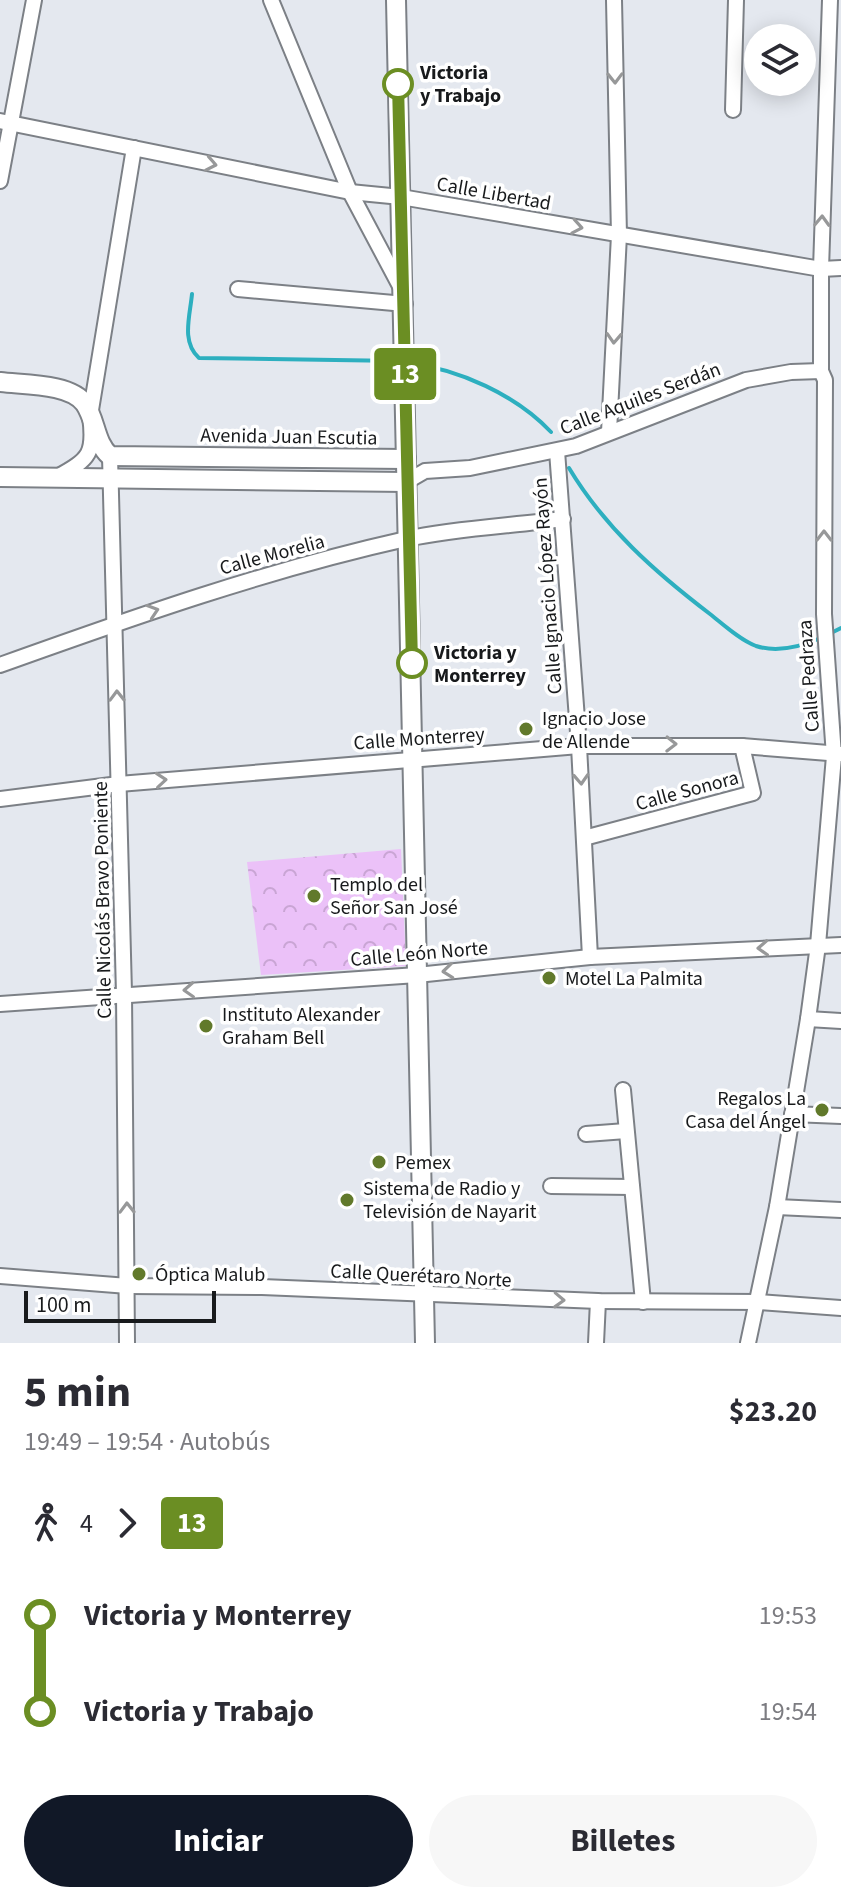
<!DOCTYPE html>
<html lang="es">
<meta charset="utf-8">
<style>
body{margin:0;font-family:"Source Sans 3",sans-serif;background:#f7f7f7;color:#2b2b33;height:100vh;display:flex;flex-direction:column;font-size:30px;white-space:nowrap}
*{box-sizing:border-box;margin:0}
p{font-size:26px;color:#7c7c81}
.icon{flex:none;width:44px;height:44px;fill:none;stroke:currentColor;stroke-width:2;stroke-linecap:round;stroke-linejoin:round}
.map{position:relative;height:1343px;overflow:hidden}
.sheet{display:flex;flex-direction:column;background:#fff;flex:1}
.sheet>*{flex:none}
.badge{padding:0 16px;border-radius:6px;font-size:28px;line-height:52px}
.tools{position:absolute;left:744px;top:24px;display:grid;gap:16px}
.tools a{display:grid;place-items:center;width:72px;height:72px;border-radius:50%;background:#fff;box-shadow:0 4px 20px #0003;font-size:40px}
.scale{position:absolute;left:24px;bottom:20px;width:192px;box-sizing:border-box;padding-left:8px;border:4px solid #181a1c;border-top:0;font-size:22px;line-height:28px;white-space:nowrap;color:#181a1c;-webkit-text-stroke:6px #fff;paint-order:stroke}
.map>.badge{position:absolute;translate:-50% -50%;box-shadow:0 0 0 4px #fff}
.legs{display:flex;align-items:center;gap:12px;height:88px;padding:0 24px;font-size:26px}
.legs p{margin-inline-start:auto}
.headline{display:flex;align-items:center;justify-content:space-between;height:136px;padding:0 24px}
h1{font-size:44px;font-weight:700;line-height:60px}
.action{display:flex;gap:16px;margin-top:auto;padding:16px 24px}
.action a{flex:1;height:92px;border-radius:48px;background:#111827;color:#fff;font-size:32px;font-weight:700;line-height:92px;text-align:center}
.action a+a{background:#f7f7f7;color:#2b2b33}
ul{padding:0 24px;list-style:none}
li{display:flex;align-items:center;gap:28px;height:96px;font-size:30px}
li i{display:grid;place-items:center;width:12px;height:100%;margin:0 10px;background:currentColor}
li i::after{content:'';width:20px;height:20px;margin:-10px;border:6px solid;border-radius:50%;background:#fff}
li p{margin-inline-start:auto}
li:first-child i{background:linear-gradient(#0000 50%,currentColor 0)}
li:last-child i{background:linear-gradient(currentColor 50%,#0000 0)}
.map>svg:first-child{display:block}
.park{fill:url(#park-crowns)}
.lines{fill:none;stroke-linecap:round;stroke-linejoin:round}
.stream{stroke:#2dafbf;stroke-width:4}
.minor-casing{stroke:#7c8086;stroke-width:18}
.major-casing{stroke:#7c8086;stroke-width:22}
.minor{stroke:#fff;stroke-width:14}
.major{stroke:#fff;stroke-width:18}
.oneway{stroke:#979899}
.line-1-casing{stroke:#fff;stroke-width:18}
.line-1{stroke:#6b8e23;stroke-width:12}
.stop-1-dot{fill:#fff;stroke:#6b8e23;stroke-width:4}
.poi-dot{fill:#61792b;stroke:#fff;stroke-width:3}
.labels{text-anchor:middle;stroke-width:7;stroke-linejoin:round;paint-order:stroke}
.stop-label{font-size:20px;font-weight:bold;fill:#181a1c;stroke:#fff;text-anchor:start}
.street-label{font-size:20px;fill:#181a1c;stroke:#fff}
.poi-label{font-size:20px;fill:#181a1c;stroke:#fff;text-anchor:start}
</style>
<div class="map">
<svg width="841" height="1343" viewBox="0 0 841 1343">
<defs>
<pattern id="park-crowns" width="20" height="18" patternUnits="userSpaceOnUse" patternTransform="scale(2)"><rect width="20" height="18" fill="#ebc1f8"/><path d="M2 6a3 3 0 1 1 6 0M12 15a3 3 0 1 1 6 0" fill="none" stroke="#c9a5d4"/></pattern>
</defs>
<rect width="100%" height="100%" fill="#e4e8ef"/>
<!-- park -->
<polygon class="park" points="401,849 406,966 261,975 247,862"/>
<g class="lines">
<!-- stream -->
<g class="stream">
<path d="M192,294C190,316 181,342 199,358L400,361"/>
<path d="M408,363C459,369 516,395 551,432"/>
<path d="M569,468C605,528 655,572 710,614C724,625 740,640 756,646C778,653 803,646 823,637"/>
<polyline points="831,633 841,628"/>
</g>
<defs>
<g id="minor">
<polyline points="271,0 350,192 401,288"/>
<polyline points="733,110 736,0"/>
<polyline points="0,121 350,192 401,197 821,269 841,268"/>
<polyline points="0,181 34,0"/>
<polyline points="238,289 405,304"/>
<polyline points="609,432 619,235 614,0"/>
<polyline points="557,451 579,746 590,957"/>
<polyline points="110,456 124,993 127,1343"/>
<path d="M57,477C90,459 95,453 90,416L134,148"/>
<polyline points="406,482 425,471 470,468 576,446 746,380 791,372 821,371"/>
<path d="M0,665C134,617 267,570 406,539C457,528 511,526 563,519"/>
<polyline points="0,799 119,784 579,746 742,746 841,754"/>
<polyline points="584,838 753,793 742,746"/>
<polyline points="0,1004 417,975 590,957 841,945"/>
<polyline points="808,1019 841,1021"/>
<polyline points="623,1090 643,1302"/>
<polyline points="792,1114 841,1116"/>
<polyline points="586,1134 626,1131"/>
<polyline points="551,1186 632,1187"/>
<polyline points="777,1207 841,1210"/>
<polyline points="0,1276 128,1286 262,1287 598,1301 759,1302 841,1308"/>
<polyline points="596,1343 598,1301"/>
<polyline points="748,1343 777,1207 808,1019 818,945 834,756 824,614 825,380 821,371 821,269 830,0"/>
</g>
<g id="major">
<polyline points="396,0 425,1343"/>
<path d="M0,382C23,385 71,383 85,404C96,420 95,443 110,456L406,459"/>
<polyline points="0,477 406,482"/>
</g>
</defs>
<!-- minor casing -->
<use href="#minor" class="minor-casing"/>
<!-- major casing -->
<use href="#major" class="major-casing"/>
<!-- minor -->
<use href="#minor" class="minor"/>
<!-- major -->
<use href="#major" class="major"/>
</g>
<!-- one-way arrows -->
<defs><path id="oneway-chevron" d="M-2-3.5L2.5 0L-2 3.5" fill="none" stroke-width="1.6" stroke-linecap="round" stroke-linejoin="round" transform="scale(2)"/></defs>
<g class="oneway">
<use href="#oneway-chevron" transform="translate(615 78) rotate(89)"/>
<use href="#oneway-chevron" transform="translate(211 164) rotate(11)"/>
<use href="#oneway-chevron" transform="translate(822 221) rotate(-88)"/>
<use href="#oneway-chevron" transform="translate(577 227) rotate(10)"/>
<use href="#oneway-chevron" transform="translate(614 338) rotate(93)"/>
<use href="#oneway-chevron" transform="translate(824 536) rotate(-90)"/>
<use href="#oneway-chevron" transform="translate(153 611) rotate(-18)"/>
<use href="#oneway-chevron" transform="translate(117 696) rotate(-91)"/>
<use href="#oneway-chevron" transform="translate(671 744) rotate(1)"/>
<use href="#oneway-chevron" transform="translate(581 779) rotate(87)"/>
<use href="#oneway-chevron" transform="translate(161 780) rotate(-5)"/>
<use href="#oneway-chevron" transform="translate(763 948) rotate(177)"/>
<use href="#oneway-chevron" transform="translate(448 971) rotate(174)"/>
<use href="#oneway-chevron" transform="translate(189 990) rotate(177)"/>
<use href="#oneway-chevron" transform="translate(127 1208) rotate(-91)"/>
<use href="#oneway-chevron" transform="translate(559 1300) rotate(2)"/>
</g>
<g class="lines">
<defs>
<polyline id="line-1" points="398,84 412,663"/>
</defs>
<!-- line-1 casing -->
<use href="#line-1" class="line-1-casing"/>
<!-- line-1 -->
<use href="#line-1" class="line-1"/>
</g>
<!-- markers -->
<g class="stop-1-dot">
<circle cx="398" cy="84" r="14"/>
<circle cx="412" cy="663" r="14"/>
</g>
<g class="poi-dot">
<circle cx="526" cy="729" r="8"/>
<circle cx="314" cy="896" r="8"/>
<circle cx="549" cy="978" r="8"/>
<circle cx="206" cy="1026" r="8"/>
<circle cx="822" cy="1110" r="8"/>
<circle cx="379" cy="1162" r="8"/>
<circle cx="347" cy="1200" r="8"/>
<circle cx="139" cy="1274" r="8"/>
</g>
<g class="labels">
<!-- stop labels -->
<g class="stop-label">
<text x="420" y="79">Victoria<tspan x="420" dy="23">y Trabajo</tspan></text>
<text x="434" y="659">Victoria y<tspan x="434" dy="23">Monterrey</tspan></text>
</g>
<!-- street labels -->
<g class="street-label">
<text transform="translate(494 193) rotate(10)" y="7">Calle Libertad</text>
<text transform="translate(640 398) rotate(-21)" y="7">Calle Aquiles Serdán</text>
<text transform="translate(289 436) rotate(1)" y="7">Avenida Juan Escutia</text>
<text transform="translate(272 554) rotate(-15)" y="7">Calle Morelia</text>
<text transform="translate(547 586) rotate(-94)" y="7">Calle Ignacio López Rayón</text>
<text transform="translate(808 676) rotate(-94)" y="7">Calle Pedraza</text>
<text transform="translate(419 738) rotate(-4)" y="7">Calle Monterrey</text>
<text transform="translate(687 790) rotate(-15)" y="7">Calle Sonora</text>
<text transform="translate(102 900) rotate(-91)" y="7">Calle Nicolás Bravo Poniente</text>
<text transform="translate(419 953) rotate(-5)" y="7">Calle León Norte</text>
<text transform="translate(421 1275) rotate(3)" y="7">Calle Querétaro Norte</text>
</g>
<!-- poi labels -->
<g class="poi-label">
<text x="542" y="725">Ignacio Jose<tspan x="542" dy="23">de Allende</tspan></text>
<text x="330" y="891">Templo del<tspan x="330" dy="23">Señor San José</tspan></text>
<text x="565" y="985">Motel La Palmita</text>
<text x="222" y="1021">Instituto Alexander<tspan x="222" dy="23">Graham Bell</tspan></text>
<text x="806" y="1105" text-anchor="end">Regalos La<tspan x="806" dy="23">Casa del Ángel</tspan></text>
<text x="395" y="1169">Pemex</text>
<text x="363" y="1195">Sistema de Radio y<tspan x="363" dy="23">Televisión de Nayarit</tspan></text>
<text x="155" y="1281">Óptica Malub</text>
</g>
</g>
</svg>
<div class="tools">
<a><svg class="icon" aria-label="layers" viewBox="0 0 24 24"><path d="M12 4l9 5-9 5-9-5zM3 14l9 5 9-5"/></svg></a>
</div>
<div class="scale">100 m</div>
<b class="badge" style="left:405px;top:374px;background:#6b8e23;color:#fff">13</b>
</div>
<section class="sheet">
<div class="headline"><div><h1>5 min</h1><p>19:49 – 19:54 · Autobús</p></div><b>$23.20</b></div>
<div class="legs"><svg class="icon" aria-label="walk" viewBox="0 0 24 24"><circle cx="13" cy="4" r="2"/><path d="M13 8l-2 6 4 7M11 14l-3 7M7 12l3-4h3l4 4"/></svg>4<svg class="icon" aria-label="forward" viewBox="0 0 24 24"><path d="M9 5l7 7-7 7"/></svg><b class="badge" style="background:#6b8e23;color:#fff">13</b></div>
<ul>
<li><i style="color:#6b8e23"></i><b>Victoria y Monterrey</b><p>19:53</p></li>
<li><i style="color:#6b8e23"></i><b>Victoria y Trabajo</b><p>19:54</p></li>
</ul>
<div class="action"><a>Iniciar</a><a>Billetes</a></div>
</section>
